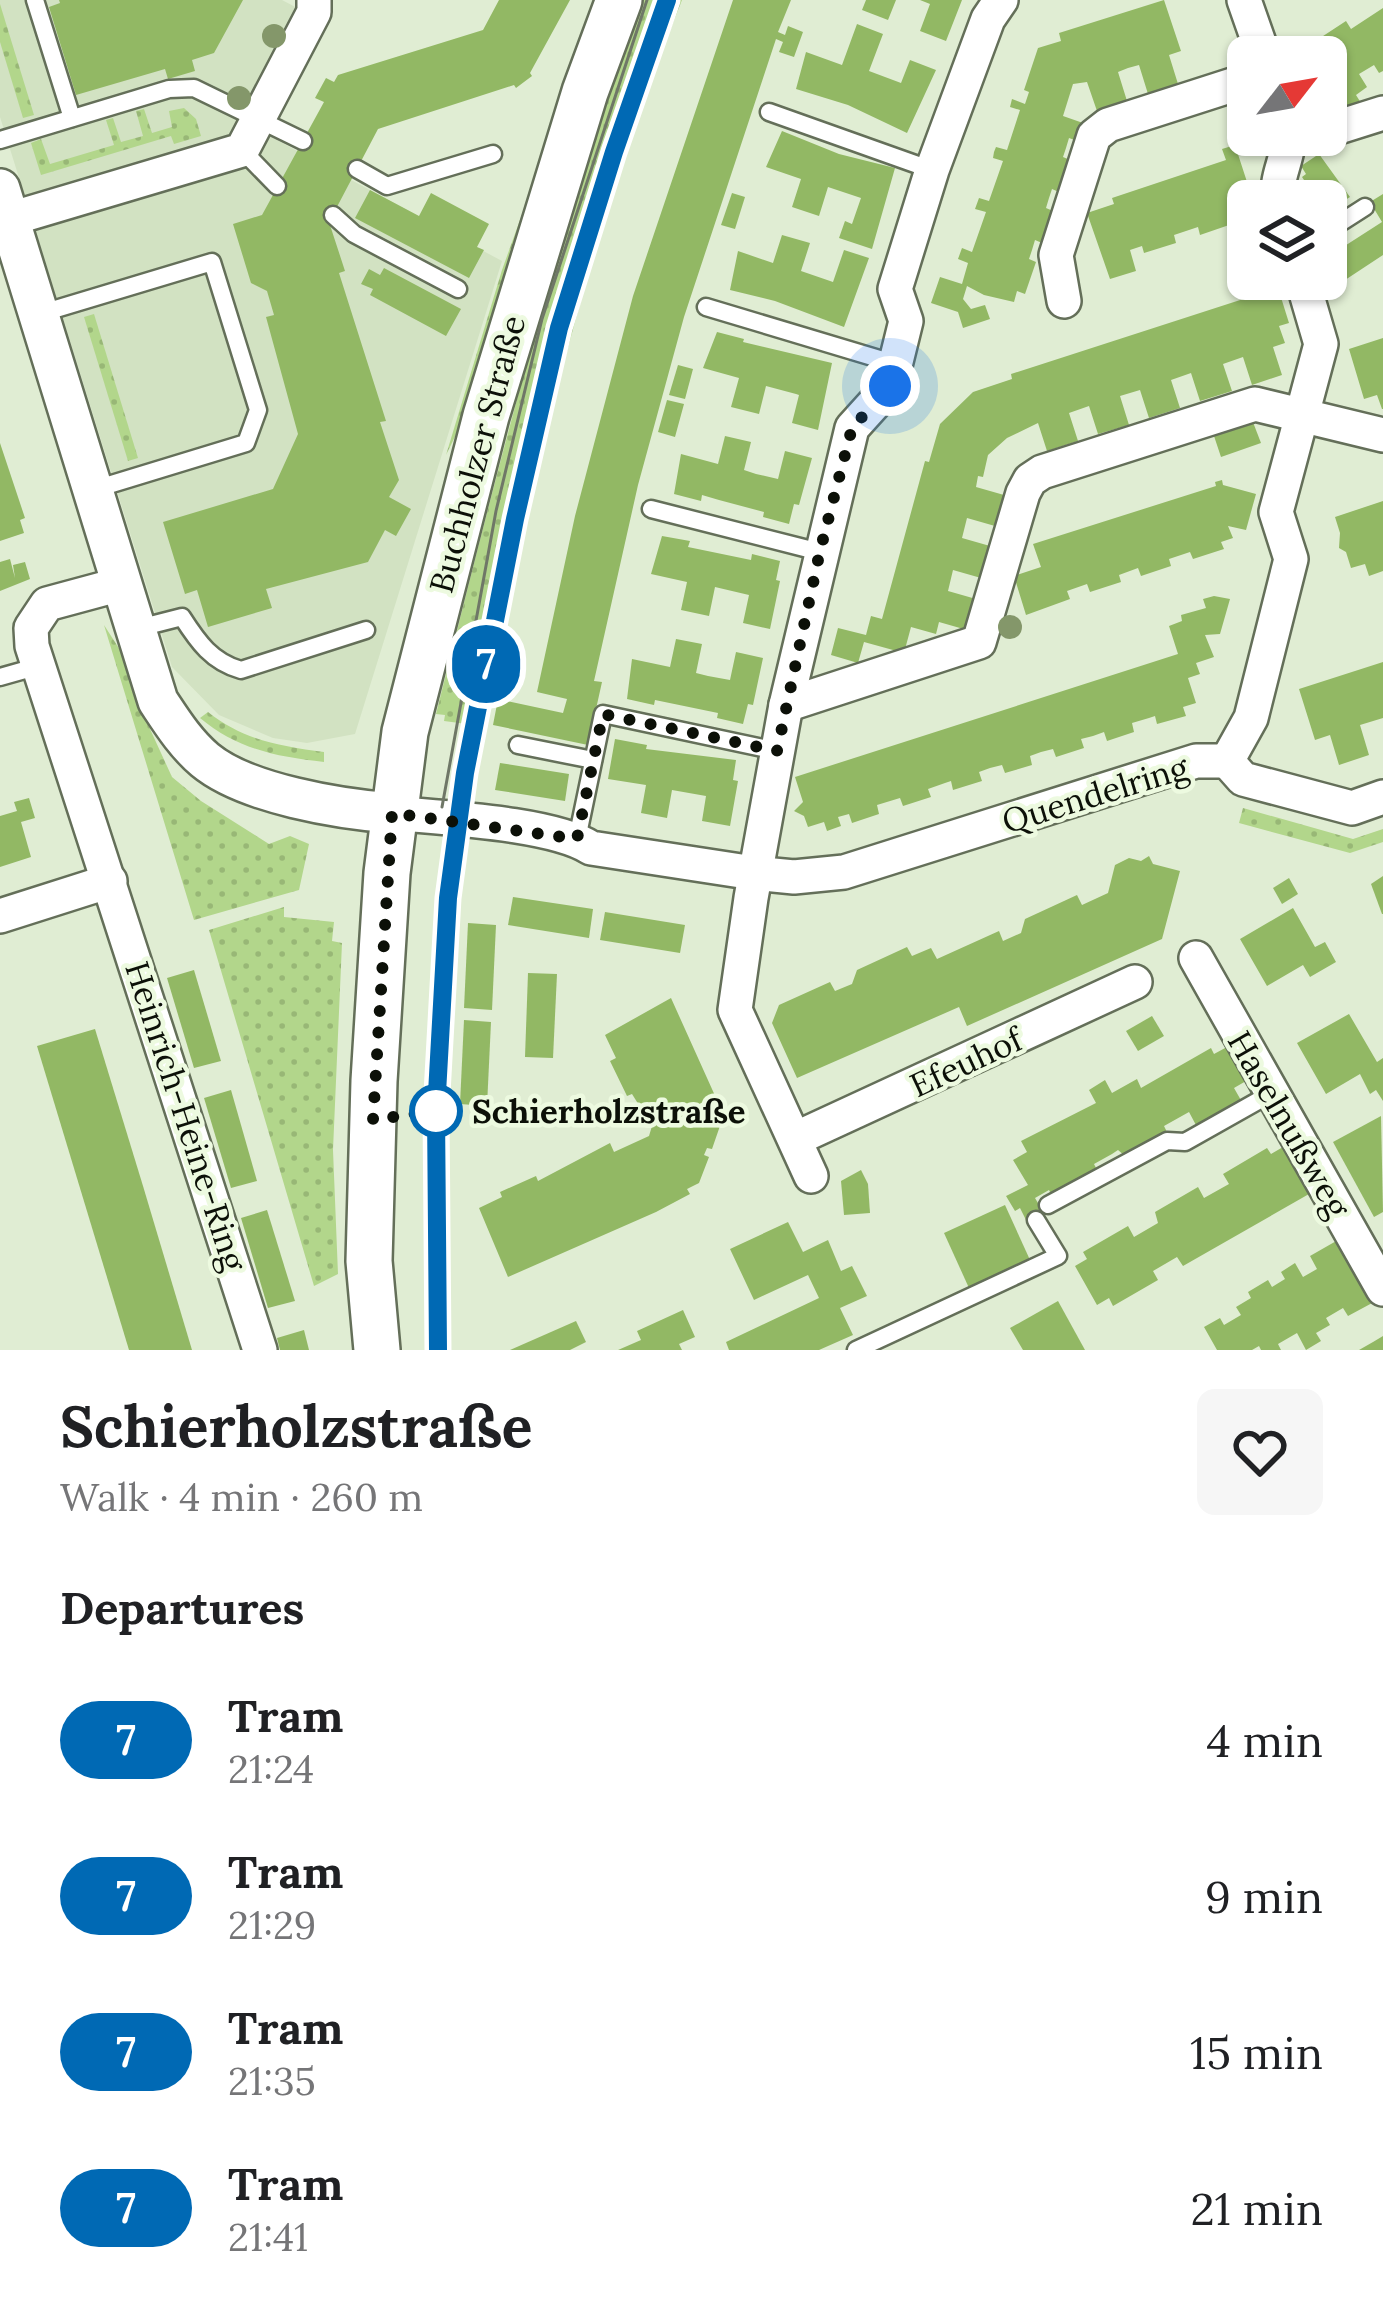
<!DOCTYPE html>
<meta charset="utf-8">
<style>
body{margin:0;font-family:Lora,serif;background:#f6f6f6;color:#202124;height:100vh;display:flex;flex-direction:column;font-size:45px;white-space:nowrap}
*{box-sizing:border-box;margin:0}
p{font-size:39px;color:#757577}
.icon{flex:none;width:66px;height:66px;fill:none;stroke:currentColor;stroke-width:2;stroke-linecap:round;stroke-linejoin:round}
.map{position:relative;height:1350px;overflow:hidden}
.panel{display:flex;flex-direction:column;background:#fff;flex:1}
.panel>*{flex:none}
.badge{padding:0 24px;border-radius:39px;font-size:42px;line-height:78px}
.needle{width:78px;rotate:59deg}
.buttons{position:absolute;left:1227px;top:36px;display:grid;gap:24px}
.buttons a{display:grid;place-items:center;width:120px;height:120px;border-radius:18px;background:#fff;box-shadow:0 3px 9px #0004;font-size:60px}
.you{position:absolute;width:60px;height:60px;margin:-30px;border:9px solid #fff;border-radius:50%;background:#1a73e8;box-shadow:0 0 0 18px #1a73e833}
.map>.badge{position:absolute;translate:-50% -50%;box-shadow:0 0 0 6px #fff}
h2{padding:0 60px;font-size:45px;line-height:108px}
.round{display:grid;place-items:center;flex:none;width:126px;height:126px;border-radius:18px;background:#f6f6f6}
.summary{display:flex;align-items:center;justify-content:space-between;height:204px;padding:0 60px}
h1{font-size:57px;font-weight:700;line-height:90px}
ul{padding:0;list-style:none}
li{display:flex;align-items:center;gap:36px;height:156px;padding:0 60px}
li div{flex:1}
li b{display:block;font-size:45px}
li em{font-style:normal}
li .badge{min-width:132px;font-weight:700;text-align:center}
.map>svg:first-child{display:block}
.built{fill:#d2e2c2}
.grass{fill:url(#grass-dots)}
.building{fill:#92b864}
.lines{fill:none;stroke-linecap:round;stroke-linejoin:round}
.service-casing{stroke:#646f59;stroke-width:21}
.minor-casing{stroke:#646f59;stroke-width:38}
.tertiary-casing{stroke:#646f59;stroke-width:44}
.secondary-casing{stroke:#646f59;stroke-width:50}
.service{stroke:#fff;stroke-width:16}
.minor{stroke:#fff;stroke-width:33}
.tertiary{stroke:#fff;stroke-width:39}
.secondary{stroke:#fff;stroke-width:45}
.tram{stroke:#6f7767;stroke-width:3}
.tree{fill:#84976a}
.line-casing{stroke:#fff;stroke-width:27}
.line{stroke:#0069b4;stroke-width:18}
.walk{stroke:#0c1008;stroke-width:12;stroke-dasharray:0 21.6}
.stop-dot{fill:#fff;stroke:#0069b4;stroke-width:6}
.labels{text-anchor:middle;stroke-width:9;stroke-linejoin:round;paint-order:stroke}
.street-label{font-size:33px;fill:#0c1008;stroke:#edfae0}
.stop-label{font-size:33px;font-weight:bold;fill:#0c1008;stroke:#edfae0;text-anchor:start}
</style>
<div class="map">
<svg width="1383" height="1350" viewBox="0 0 1383 1350">
<defs>
<pattern id="grass-dots" width="8" height="8" patternUnits="userSpaceOnUse" patternTransform="scale(3)"><rect width="8" height="8" fill="#b2d68b"/><path d="M2 2h.1M6 6h.1" fill="none" stroke="#98b776" stroke-width="1.8" stroke-linecap="round"/></pattern>
</defs>
<rect width="100%" height="100%" fill="#e0edd3"/>
<!-- built -->
<polygon class="built" points="0,0 282,0 303,11 245,123 502,261 355,734 307,743 273,738 219,715 172,667 0,117"/>
<!-- grass -->
<g class="grass">
<path d="M641,0H682C589,234 530,480 482,726L444,721L445,715L436,714C497,471 556,235 641,0Z"/>
<polygon points="598,3 475,396 446,455 502,270"/>
<polygon points="0,4 34,115 23,118 0,42"/>
<polygon points="184,108 196,119 201,136 174,144 171,136 41,175 31,143 41,139 50,164 114,145 106,120 113,118 121,142 143,136 136,111 144,109 152,133 172,127 169,111"/>
<polygon points="94,314 138,458 128,461 84,317"/>
<polygon points="104,625 122,653 139,705 172,777 201,801 269,844 290,836 309,844 299,890 194,920"/>
<path d="M208,712C243,740 280,746 324,752V762C277,757 237,749 200,718Z"/>
<polygon points="1243,808 1353,839 1383,829 1383,842 1350,853 1239,823"/>
<polygon points="284,907 284,917 334,922 332,941 342,943 333,1150 338,1274 314,1286 209,930"/>
</g>
<!-- building -->
<g class="building">
<polygon points="59,0 243,0 214,53 192,60 195,71 168,79 165,69 76,95 49,7 60,3"/>
<polygon points="499,0 570,0 530,73 532,76 516,88 514,85 378,129 329,222 345,271 339,273 386,421 380,422 399,480 389,497 411,509 396,536 385,530 368,562 266,589 272,608 208,627 197,590 185,594 163,522 273,489 298,434 266,317 274,315 267,291 251,283 233,224 262,215 324,102 315,98 326,78 334,82 338,75 483,30"/>
<polygon points="733,0 791,0 778,32 785,35 788,26 803,32 794,57 779,52 783,42 776,39 684,317 638,485 594,681 602,682 588,745 493,725 498,699 563,713 567,699 537,692 575,516 633,296"/>
<polygon points="866,0 896,0 888,20 862,10"/>
<polygon points="920,0 962,0 946,41 920,31 930,4"/>
<polygon points="1164,0 1181,51 1169,55 1178,84 1148,94 1139,65 1128,68 1118,72 1127,101 1097,111 1087,82 1073,84 1063,116 1083,123 1077,141 1069,138 1066,148 1063,157 1070,160 1059,192 1052,189 1049,198 1046,208 1053,211 1042,243 1035,240 1032,250 1029,259 1036,262 1025,294 1017,291 1014,302 984,295 967,286 963,299 971,309 985,305 990,319 963,328 958,312 931,303 940,277 962,284 968,263 958,259 962,248 972,252 986,212 975,209 979,198 989,201 1003,161 993,158 994,152 996,147 1007,150 1020,110 1010,107 1012,99 1025,104 1029,92 1024,90 1038,48 1061,41 1059,33"/>
<polygon points="1383,8 1383,71 1379,73 1374,65 1359,74 1367,87 1356,95 1361,103 1350,110 1336,89 1326,96 1326,57 1291,57 1346,21 1351,29"/>
<polygon points="857,24 883,34 869,71 901,83 910,60 936,70 907,133 848,105 796,89 806,52 842,65"/>
<polygon points="782,131 839,154 895,168 872,249 839,238 845,221 852,224 861,198 828,187 819,216 792,207 801,179 766,167"/>
<polygon points="1235,145 1248,185 1235,189 1243,212 1230,217 1232,224 1200,235 1198,227 1174,235 1176,243 1144,253 1142,246 1130,250 1136,271 1110,279 1087,213 1114,204 1112,198 1226,160 1222,149"/>
<polygon points="1319,154 1350,197 1326,212 1326,201 1318,201 1302,177 1306,174 1301,166"/>
<polygon points="370,190 419,216 431,193 489,224 477,247 484,250 469,278 355,218"/>
<polygon points="732,193 745,197 735,229 721,225"/>
<polygon points="1383,194 1383,255 1339,284 1326,265 1326,258 1382,222 1370,202"/>
<polygon points="782,235 810,243 801,271 833,282 844,250 869,258 844,327 775,301 730,290 738,251 773,263"/>
<polygon points="384,268 461,309 446,336 370,295 373,289 361,284 369,269 380,275"/>
<polygon points="1268,291 1279,291 1289,323 1279,326 1285,343 1273,347 1282,375 1252,385 1243,357 1223,364 1232,391 1200,401 1191,373 1171,380 1180,408 1149,418 1140,390 1120,396 1129,425 1098,434 1089,406 1069,413 1078,441 1047,451 1038,423 1007,438 988,455 983,477 978,476 976,487 1004,495 995,526 967,518 962,538 990,546 981,578 953,570 948,591 976,599 967,630 939,622 936,634 911,627 904,653 864,642 858,663 831,655 838,628 866,635 871,616 882,619 925,461 929,462 940,424 973,392 1012,379 1011,374"/>
<polygon points="717,332 744,339 743,342 832,363 818,430 792,423 799,395 796,394 766,386 759,414 731,407 739,378 703,368"/>
<polygon points="1383,338 1383,409 1382,409 1377,395 1364,399 1349,349"/>
<polygon points="678,365 693,369 685,399 669,395"/>
<polygon points="667,400 684,404 675,437 658,432"/>
<polygon points="1251,417 1261,443 1221,457 1212,430"/>
<polygon points="725,436 751,442 744,470 756,474 778,479 785,451 812,458 799,505 794,504 789,524 763,517 764,512 719,500 702,495 701,501 674,494 681,454 718,464"/>
<polygon points="0,443 25,518 20,520 24,533 0,541"/>
<polygon points="1222,480 1223,485 1256,494 1246,530 1228,526 1233,538 1221,542 1224,549 1193,559 1190,552 1169,559 1171,566 1141,576 1138,568 1119,575 1121,582 1090,592 1087,584 1067,591 1070,599 1026,615 1014,576 1041,567 1033,544 1216,486 1215,482"/>
<polygon points="1383,501 1383,571 1369,576 1365,564 1351,568 1346,552 1339,548 1340,533 1335,517"/>
<polygon points="662,536 690,541 688,547 751,560 752,554 780,561 776,580 780,581 770,629 743,623 749,595 715,587 709,616 681,610 687,582 651,574"/>
<polygon points="10,559 15,578 13,565 25,562 30,579 0,591 0,562"/>
<polygon points="1214,596 1230,599 1220,634 1205,635 1214,657 1196,663 1200,674 1188,678 1196,703 1183,707 1186,716 1157,724 1155,716 1149,718 1132,723 1134,732 1107,741 1104,732 1093,736 1081,739 1084,748 1056,757 1053,749 1041,752 1030,756 1032,765 1005,773 1002,765 990,768 979,772 982,781 953,790 951,781 945,783 928,789 931,797 903,806 900,798 877,805 879,814 852,823 849,814 838,817 841,826 827,831 824,822 808,827 804,816 794,811 803,802 795,777 1178,654 1169,626 1182,621 1181,615 1206,608 1203,599"/>
<polygon points="676,639 702,644 696,673 708,676 730,680 736,652 763,658 753,705 748,704 743,724 717,718 718,713 655,700 654,705 627,699 632,659 670,667"/>
<polygon points="1383,662 1383,718 1360,725 1369,755 1339,765 1330,735 1315,740 1299,689"/>
<polygon points="615,739 647,745 646,749 736,760 733,780 738,781 730,826 702,821 706,796 672,790 667,818 641,813 646,785 608,779"/>
<polygon points="500,763 569,774 565,801 495,790"/>
<polygon points="29,798 35,818 21,822 31,857 0,867 0,816 17,811 14,802"/>
<polygon points="1149,856 1153,864 1180,871 1162,939 967,1026 959,1007 797,1078 772,1023 779,1005 830,982 835,991 852,984 857,970 907,947 912,956 931,948 937,959 999,931 1003,941 1021,933 1025,919 1077,895 1082,905 1108,893 1115,865 1129,858 1141,861"/>
<polygon points="1383,876 1383,914 1382,914 1371,884"/>
<polygon points="1289,878 1298,894 1282,904 1273,888"/>
<polygon points="513,897 593,909 589,938 508,925"/>
<polygon points="1293,908 1315,947 1325,942 1336,962 1310,977 1303,965 1267,986 1240,939"/>
<polygon points="605,912 685,925 680,953 600,940"/>
<polygon points="468,923 496,925 492,1010 464,1008"/>
<polygon points="194,970 221,1061 194,1068 167,978"/>
<polygon points="528,973 557,974 553,1058 525,1057"/>
<polygon points="671,998 721,1109 716,1112 721,1123 712,1149 707,1148 704,1155 709,1157 699,1183 687,1189 690,1194 656,1212 508,1277 479,1208 502,1197 500,1192 536,1176 538,1181 610,1143 614,1152 649,1136 652,1126 632,1094 627,1096 610,1061 616,1058 605,1035"/>
<polygon points="1349,1014 1377,1062 1383,1058 1383,1101 1376,1090 1370,1094 1360,1074 1326,1094 1297,1043"/>
<polygon points="1152,1016 1164,1036 1138,1051 1126,1031"/>
<polygon points="464,1020 491,1022 487,1106 460,1104"/>
<polygon points="95,1029 143,1186 192,1350 129,1350 37,1046"/>
<polygon points="1227,1047 1246,1081 1234,1088 1242,1102 1197,1127 1189,1112 1164,1126 1167,1132 1125,1156 1118,1150 1112,1154 1094,1164 1096,1168 1087,1174 1051,1194 1049,1190 1035,1198 1045,1215 1028,1224 1020,1208 1015,1211 1006,1196 1028,1185 1013,1160 1027,1152 1021,1141 1096,1103 1089,1090 1105,1080 1112,1093 1137,1079 1141,1088 1211,1048 1214,1054"/>
<polygon points="231,1090 257,1181 231,1188 204,1098"/>
<polygon points="1381,1116 1383,1212 1374,1217 1333,1142"/>
<polygon points="1283,1147 1309,1194 1183,1266 1177,1257 1153,1271 1158,1280 1113,1306 1109,1298 1097,1305 1075,1266 1087,1259 1083,1252 1128,1226 1134,1237 1158,1223 1155,1212 1198,1187 1204,1198 1229,1184 1223,1174 1267,1148 1271,1154"/>
<polygon points="861,1170 868,1184 870,1213 844,1215 841,1181"/>
<polygon points="1005,1205 1030,1260 969,1288 944,1233"/>
<polygon points="267,1210 295,1301 268,1308 241,1218"/>
<polygon points="788,1222 803,1252 828,1240 841,1271 852,1266 867,1296 840,1308 853,1335 819,1350 729,1350 726,1342 819,1298 808,1275 754,1300 730,1249"/>
<polygon points="1338,1240 1374,1302 1348,1316 1343,1308 1326,1318 1330,1325 1316,1333 1321,1341 1306,1350 1297,1333 1278,1344 1281,1350 1261,1350 1259,1346 1252,1350 1217,1350 1204,1327 1220,1318 1224,1325 1241,1315 1236,1307 1251,1298 1248,1292 1268,1280 1272,1287 1285,1279 1281,1272 1295,1263 1303,1277 1317,1269 1310,1256"/>
<polygon points="1058,1301 1085,1350 1023,1350 1010,1328"/>
<polygon points="683,1310 695,1337 679,1344 682,1350 618,1350 641,1340 637,1331"/>
<polygon points="576,1321 586,1342 570,1350 510,1350"/>
<polygon points="304,1330 309,1350 280,1350 277,1338"/>
<polygon points="1383,1336 1383,1350 1359,1350 1373,1342"/>
</g>
<g class="lines">
<defs>
<g id="service">
<polyline points="35,0 72,118"/>
<polyline points="769,112 932,170"/>
<polyline points="0,140 169,89 194,88 303,141"/>
<polyline points="242,150 277,186"/>
<polyline points="357,169 387,186 493,154"/>
<polyline points="333,215 354,234 458,289"/>
<polyline points="1326,232 1365,207"/>
<polyline points="706,307 896,364"/>
<polyline points="39,314 212,262 258,410 246,443 92,490"/>
<polyline points="651,509 820,552"/>
<path d="M135,629L182,617C198,642 212,662 241,670L366,630"/>
<polyline points="0,677 39,666"/>
<polyline points="518,745 593,760"/>
<polyline points="577,839 603,714 777,751"/>
<polyline points="1048,1205 1167,1141 1185,1142 1272,1093"/>
<polyline points="856,1350 1058,1256 1036,1220"/>
</g>
<g id="minor">
<polyline points="1244,0 1264,57"/>
<polyline points="1326,131 1383,113"/>
<path d="M1280,201C1273,177 1291,158 1287,135"/>
<polyline points="0,222 242,150 314,12 314,0"/>
<polyline points="1064,301 1056,255 1094,136 1108,125 1248,80"/>
<polyline points="121,584 47,604 31,628 32,646 260,1350"/>
<polyline points="786,705 979,642 1023,493 1030,480 1042,472 1255,404 1383,435"/>
<polyline points="1227,761 1251,718 1291,559 1276,512 1321,344 1302,279"/>
<polyline points="1227,761 1243,779 1352,808 1383,797"/>
<path d="M392,813C442,818 552,823 591,848L754,873L794,877L844,872L1196,761H1227"/>
<polyline points="0,916 110,881"/>
<polyline points="1196,958 1383,1289"/>
<polyline points="795,1139 1135,982"/>
<polyline points="811,1176 735,1010 751,898 786,705 852,428 890,386 906,321 895,289 932,170 988,19 1001,0"/>
</g>
<path id="tertiary" d="M0,189L158,701C172,722 185,743 205,760C246,794 340,809 392,813"/>
<polyline id="secondary" points="377,1350 369,1261 374,1081 387,873 405,732 486,416 585,92 619,0"/>
</defs>
<!-- service casing -->
<use href="#service" class="service-casing"/>
<!-- minor casing -->
<use href="#minor" class="minor-casing"/>
<!-- tertiary casing -->
<use href="#tertiary" class="tertiary-casing"/>
<!-- secondary casing -->
<use href="#secondary" class="secondary-casing"/>
<!-- service -->
<use href="#service" class="service"/>
<!-- minor -->
<use href="#minor" class="minor"/>
<!-- tertiary -->
<use href="#tertiary" class="tertiary"/>
<!-- secondary -->
<use href="#secondary" class="secondary"/>
<!-- tram -->
<g class="tram">
<polyline points="442,807 496,511 542,319 647,0"/>
<polyline points="438,1350 436,1111 448,898 465,773 515,519 559,328 614,152 667,0"/>
</g>
</g>
<!-- trees -->
<g class="tree">
<circle cx="274" cy="36" r="12"/>
<circle cx="239" cy="98" r="12"/>
<circle cx="1010" cy="627" r="12"/>
</g>
<g class="lines">
<defs>
<polyline id="line" points="438,1350 436,1111 448,898 465,773 515,519 559,328 614,152 667,0"/>
</defs>
<!-- line casing -->
<use href="#line" class="line-casing"/>
<!-- line -->
<use href="#line" class="line"/>
<!-- walk -->
<polyline class="walk" points="436,1111 373,1120 392,813 577,839 603,714 777,751 820,551 852,428 890,386"/>
</g>
<!-- markers -->
<circle class="stop-dot" cx="436" cy="1111" r="24"/>
<g class="labels">
<!-- street labels -->
<g class="street-label">
<text transform="translate(477 454) rotate(-75)" y="12">Buchholzer Straße</text>
<text transform="translate(1095 794) rotate(-17)" y="12">Quendelring</text>
<text transform="translate(966 1062) rotate(-25)" y="12">Efeuhof</text>
<text transform="translate(186 1116) rotate(72)" y="12">Heinrich-Heine-Ring</text>
<text transform="translate(1289 1124) rotate(60)" y="12">Haselnußweg</text>
</g>
<!-- stop labels -->
<g class="stop-label">
<text x="472" y="1123">Schierholzstraße</text>
</g>
</g>
</svg>
<div class="buttons">
<a><svg class="needle" viewBox="-14 -14 28 28"><path d="M0-13l5 13h-10z" fill="#e53935"/><path d="M0 13l5-13h-10z" fill="#757577"/></svg></a>
<a><svg class="icon" aria-label="layers" viewBox="0 0 24 24"><path d="M12 4l9 5-9 5-9-5zM3 14l9 5 9-5"/></svg></a>
</div>
<div class="you" style="left:890px;top:386px"></div>
<b class="badge" style="left:486px;top:664px;background:#0069b4;color:#fff">7</b>
</div>
<section class="panel">
<div class="summary"><div><h1>Schierholzstraße</h1><p>Walk · 4 min · 260 m</p></div><a class="round"><svg class="icon" aria-label="heart" viewBox="0 0 24 24"><path d="M12 20l-8-8c-3-5 5-10 8-4 3-6 11-1 8 4z"/></svg></a></div>
<h2>Departures</h2>
<ul>
<li><span class="badge" style="background:#0069b4;color:#fff">7</span><div><b>Tram</b><p>21:24</p></div><em>4 min</em></li>
<li><span class="badge" style="background:#0069b4;color:#fff">7</span><div><b>Tram</b><p>21:29</p></div><em>9 min</em></li>
<li><span class="badge" style="background:#0069b4;color:#fff">7</span><div><b>Tram</b><p>21:35</p></div><em>15 min</em></li>
<li><span class="badge" style="background:#0069b4;color:#fff">7</span><div><b>Tram</b><p>21:41</p></div><em>21 min</em></li>
</ul>
</section>
